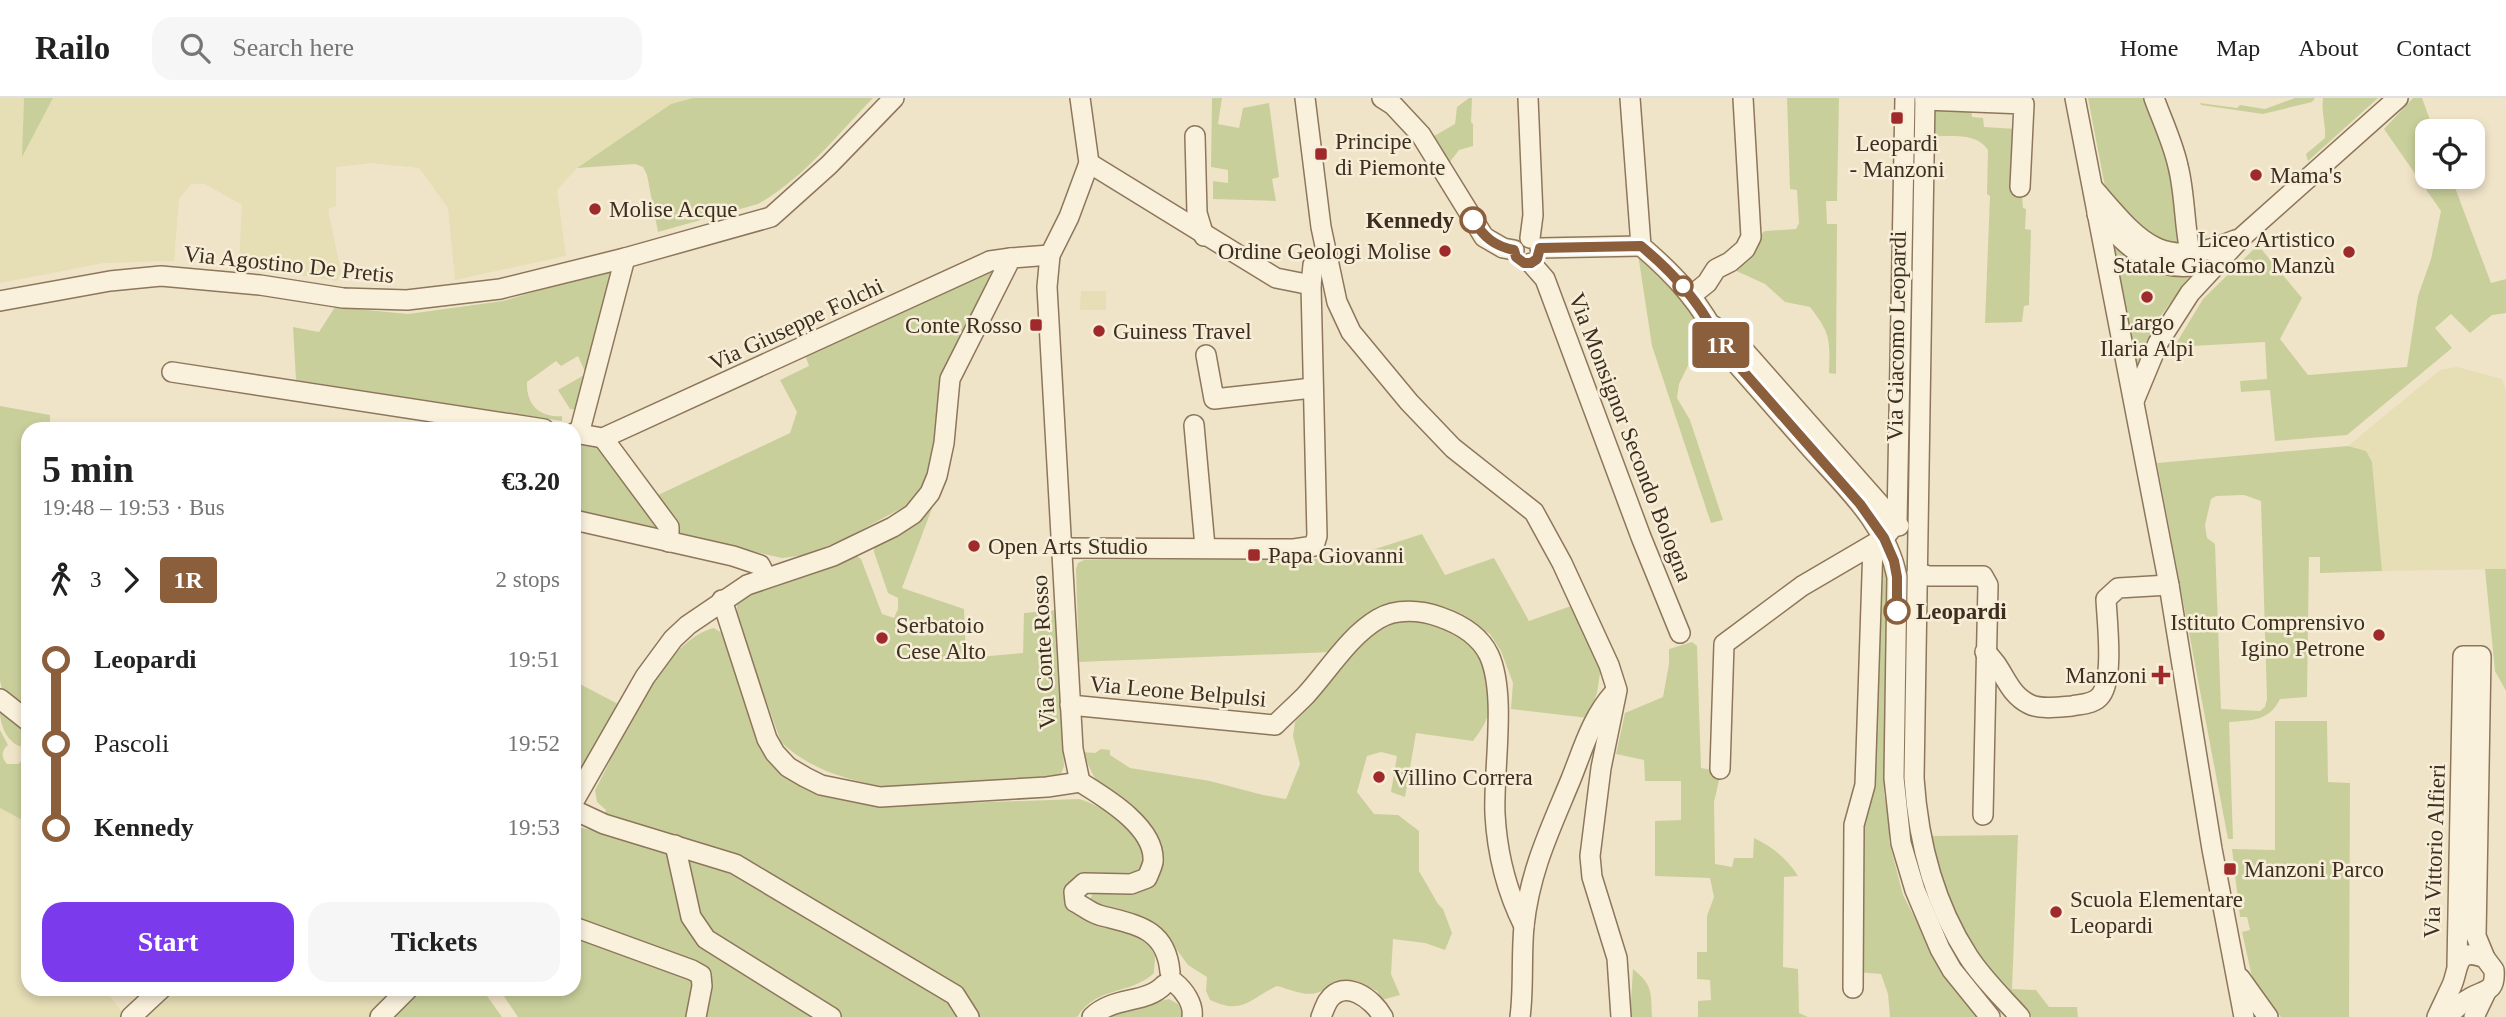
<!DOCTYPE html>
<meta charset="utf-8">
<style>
body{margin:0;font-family:"Times New Roman",serif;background:#f6f6f6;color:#222;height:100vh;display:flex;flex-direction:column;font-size:26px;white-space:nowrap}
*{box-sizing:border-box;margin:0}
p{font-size:23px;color:#767676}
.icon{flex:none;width:38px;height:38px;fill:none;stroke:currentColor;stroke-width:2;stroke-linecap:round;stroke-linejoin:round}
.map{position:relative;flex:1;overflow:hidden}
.drawer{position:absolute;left:21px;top:324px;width:560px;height:574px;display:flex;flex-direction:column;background:#fff;border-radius:21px;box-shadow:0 4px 10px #0003}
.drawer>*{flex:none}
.badge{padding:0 14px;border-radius:5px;font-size:24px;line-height:46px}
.tools{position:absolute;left:2415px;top:21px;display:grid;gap:14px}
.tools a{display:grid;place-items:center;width:70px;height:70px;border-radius:14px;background:#fff;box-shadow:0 4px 10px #0003;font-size:35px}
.map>.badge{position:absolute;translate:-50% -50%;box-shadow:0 0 0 4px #fff}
.legs{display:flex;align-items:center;gap:10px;height:77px;padding:0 21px;font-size:23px}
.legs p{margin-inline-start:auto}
.overview{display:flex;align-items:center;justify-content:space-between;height:119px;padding:0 21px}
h1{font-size:38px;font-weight:800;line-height:52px}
.action{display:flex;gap:14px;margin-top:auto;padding:14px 21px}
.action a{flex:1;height:80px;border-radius:21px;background:#7c3aed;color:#fff;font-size:28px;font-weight:800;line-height:80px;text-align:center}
.action a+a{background:#f6f6f6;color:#222}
ul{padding:0 21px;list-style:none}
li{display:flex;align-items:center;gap:24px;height:84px;font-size:26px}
li i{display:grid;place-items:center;width:10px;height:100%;margin:0 9px;background:currentColor}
li i::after{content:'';width:18px;height:18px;margin:-9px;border:5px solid;border-radius:50%;background:#fff}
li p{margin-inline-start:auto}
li:first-child i{background:linear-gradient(#0000 50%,currentColor 0)}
li:last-child i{background:linear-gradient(currentColor 50%,#0000 0)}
header{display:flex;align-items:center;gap:42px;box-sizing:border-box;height:98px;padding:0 35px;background:#fff;border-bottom:2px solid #e0e0e0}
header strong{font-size:33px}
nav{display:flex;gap:38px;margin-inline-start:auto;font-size:24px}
.search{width:490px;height:63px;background:#f6f6f6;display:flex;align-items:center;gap:18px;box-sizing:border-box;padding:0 24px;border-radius:21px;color:#767676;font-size:26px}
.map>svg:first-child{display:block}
.farmland{fill:#e6deb5}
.green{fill:#c9cf9b;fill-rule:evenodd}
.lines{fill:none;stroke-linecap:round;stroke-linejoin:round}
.minor-casing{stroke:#8d765c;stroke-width:22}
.minor{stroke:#faf1dc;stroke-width:19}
.line-1-casing{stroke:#fff;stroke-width:16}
.line-1{stroke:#8b5e3c;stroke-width:10}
.poi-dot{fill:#9e2a2b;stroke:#f7eed8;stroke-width:2.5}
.stop-1-dot{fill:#fff;stroke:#8b5e3c;stroke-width:3.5}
.labels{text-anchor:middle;stroke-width:5;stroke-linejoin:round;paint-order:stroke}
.poi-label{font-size:23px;fill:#3d2e20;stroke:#f7eed8;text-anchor:start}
.stop-label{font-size:23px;font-weight:bold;fill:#3d2e20;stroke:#f7eed8;text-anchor:end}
.street-label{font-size:23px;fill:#3d2e20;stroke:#f7eed8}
</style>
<header>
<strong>Railo</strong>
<div class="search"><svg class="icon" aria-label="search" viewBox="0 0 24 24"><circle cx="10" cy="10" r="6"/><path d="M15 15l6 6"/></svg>Search here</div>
<nav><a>Home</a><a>Map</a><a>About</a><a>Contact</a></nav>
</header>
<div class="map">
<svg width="2506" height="919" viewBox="0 0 2506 919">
<rect width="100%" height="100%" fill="#f0e4c8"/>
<!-- farmland -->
<g class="farmland">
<polygon points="0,0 24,0 23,57 53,0 696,0 671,6 577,70 557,92 566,158 455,182 448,110 419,70 371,65 336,69 336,108 328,111 341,174 337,183 239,168 242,107 205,86 191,86 179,101 174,163 104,165 0,185"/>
<polygon points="1081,193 1106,193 1106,212 1080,212"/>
<polygon points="2457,269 2502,281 2506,292 2506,471 2382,473 2372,364 2348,348 2440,272"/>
<polygon points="0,710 28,725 28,891 104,891 124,916 121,919 0,919"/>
<polygon points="176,891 397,891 370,919 146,919"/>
</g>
<!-- green -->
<g class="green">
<polygon points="24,0 53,0 22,59"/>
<path d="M693,0H873C837,37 803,81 758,106L658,134L647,77L643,69L635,66L577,70L671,6Z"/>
<polygon points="1212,0 1222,0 1218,26 1239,30 1243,10 1269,5 1279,79 1272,81 1276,103 1213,101 1213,83 1228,85 1228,72 1211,69"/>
<polygon points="1469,0 1472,0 1471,24 1473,26 1473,48 1459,52 1449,65 1434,38 1455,26 1457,9"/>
<path d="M1787,0H1839L1837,103H1826L1827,126H1837L1836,276L1829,275C1830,242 1831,236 1810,209L1785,204L1765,186L1732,171L1754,151L1761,136L1765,133L1796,131L1799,125L1797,92L1790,91Z"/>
<path d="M2088,0H2146C2161,37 2189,106 2177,144L2169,146L2155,142L2106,94Z"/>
<polygon points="2295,0 2315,0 2312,4 2263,16 2201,7 2200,5 2237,10 2240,7 2265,11"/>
<path d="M2323,0H2378L2308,63L2306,56L2325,40C2326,26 2321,14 2323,0Z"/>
<polygon points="2413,0 2422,0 2434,33 2427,33 2427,79 2451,79 2491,185 2506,181 2506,215 2492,217 2470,235 2451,216 2435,230 2452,250 2347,337 2275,343 2270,292 2241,294 2240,283 2267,281 2265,244 2174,249 2203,201 2258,147 2302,200 2280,241 2308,277 2407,269 2418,198 2431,161 2441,113 2384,31"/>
<path d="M1933,6L1971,10L1972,19L1983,20L1984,29L2017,31L2023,110L2026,111L2025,131L2031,132L2029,207L2024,208L2022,224L1985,225L1990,98L1987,96L1988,52C1976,34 1951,39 1932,38Z"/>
<polygon points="2108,140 2191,176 2155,226 2142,253 2136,274"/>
<polygon points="1642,155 1707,229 1679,286 1677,300 1690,322 1723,422 1711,425 1652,248 1638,156"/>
<path d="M617,169L578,312L570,311L558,292L586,276L578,258L561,268L556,263L527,284C526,306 539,320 562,318V323L296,282L293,229L319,234L335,209L408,216L503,203Z"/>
<polygon points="990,172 993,184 946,278 936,360 927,382 915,403 846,440 806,457 782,460 574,412 574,342 619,347 658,397 790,335 797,314 780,282 809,268 804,254"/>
<polygon points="0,308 50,317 50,331 28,331 28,610 2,591 0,583"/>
<path d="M2348,348L2366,353L2372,364L2382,473L2320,475V459H2309L2307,599L2280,601C2269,624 2251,622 2229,624L2233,741H2228L2157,365ZM2244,397L2261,403L2267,601L2265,609L2260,613L2221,611L2215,446L2207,440L2205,427L2211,401L2216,398Z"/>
<path d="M934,405L902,490L964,511L966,560L1023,555L1024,515L1057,512L1064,668L1061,676L1056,680L888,689C849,683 810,672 781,644L737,521V501L854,456L861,461L882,516L894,520L898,511V500L888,495L874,454V449Z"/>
<polygon points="1422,436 1445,477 1494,460 1529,523 1571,508 1601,569 1597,595 1588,620 1511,611 1513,585 1501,553 1490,536 1460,516 1445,511 1369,516 1357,524 1332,554 1079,564 1076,471 1078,465 1084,462 1324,461 1338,463"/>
<polygon points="1885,467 1889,467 1884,696 1889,722 1889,743 1903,797 1943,875 1977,919 1890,919 1888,896 1881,876 1857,874 1878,485"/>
<polygon points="2485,471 2506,471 2506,593 2495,573"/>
<path d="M1422,522C1471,529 1500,570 1487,619C1485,627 1478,636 1473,643L1416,635L1405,699L1391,694L1397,658L1381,654L1367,658L1357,694L1374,716L1398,717L1419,733V773L1438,806L1443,811L1452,835L1445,852L1425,845L1393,841L1391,876L1400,897L1382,902L1377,893L1354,882L1333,884C1315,904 1299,894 1277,888C1248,902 1243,917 1210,902L1206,893L1207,879L1188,867L1166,837L1139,822L1094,807L1090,802L1093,794L1159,776C1172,722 1133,722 1104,692C1094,682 1088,667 1083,654L1095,655L1101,651L1110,652V657L1130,670L1210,683L1263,697L1286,701L1300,666L1293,638L1295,624L1320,597L1355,551L1378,533L1397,524Z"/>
<path d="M714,530L722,535L757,645L770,663L808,691L872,708L1079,701C1107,709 1146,737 1145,769L1136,776L1087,775L1074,783L1102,826L1135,838L1149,846L1155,858L1154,875C1129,898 1098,887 1077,919H703L710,878L579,823L574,819V728L599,734L606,712L597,704L595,692C619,648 663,541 714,530Z"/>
<path d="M1692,544L1697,548L1701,670L1712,672L1720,678L1714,704L1715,766L1732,769L1734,760H1753L1754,740C1773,749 1786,760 1798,778L1784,779L1783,869L1798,871L1799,915L1808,919H1698V903L1711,902L1710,882L1697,881V854H1707V818L1714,799L1710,780L1655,778V723L1681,722V683H1645L1644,662L1616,656L1625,615L1663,599L1669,566V551Z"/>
<polygon points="574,583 620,607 574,685"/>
<path d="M0,613L28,633V650C9,649 0,630 0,613Z"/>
<polygon points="2275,623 2327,623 2328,684 2350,685 2349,919 2281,919 2252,879 2242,834 2250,832 2247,819 2240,819 2232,751 2275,752"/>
<path d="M0,632L8,647C1,653 1,659 7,666H18L21,663L24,655H28V725L0,710Z"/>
<path d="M2018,737L2012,891L2036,892L2049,909H2077L2078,919H2032C1999,882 1963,843 1946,795C1939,777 1935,757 1930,738Z"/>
<polygon points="574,836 686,878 695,886 689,919 518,919 499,891 574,891"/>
<path d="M1633,871C1653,887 1651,894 1652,919H1630Z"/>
<polygon points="397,891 482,891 502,919 370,919"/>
<polygon points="1169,901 1178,906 1185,919 1107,919 1118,913"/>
</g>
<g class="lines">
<defs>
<g id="minor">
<path d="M1080,0L1089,65L1069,119L1050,157L1047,189L1073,651L1080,684C1104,699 1156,729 1153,764C1152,769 1149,775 1147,780L1131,786L1084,785L1074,794L1075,804C1083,808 1091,815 1099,817C1135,827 1166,829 1170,874"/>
<polyline points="1305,0 1321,129 1337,204 1351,234 1409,304 1453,350 1534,414 1562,465 1609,567 1617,592 1601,670 1590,758 1592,779 1617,860 1621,919"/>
<polyline points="1382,0 1393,7 1421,37 1484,139 1503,150 1514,152"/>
<polyline points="1528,0 1533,117 1530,140"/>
<path d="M1630,0L1641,148C1675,177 1703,207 1721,248C1750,281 1779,314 1807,346C1842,386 1887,425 1897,479L1894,680L1901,745L1915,792L1940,851L1952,872L1990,919"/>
<path d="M1925,0L1914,680C1918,742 1934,805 1968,858C1982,880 2002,899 2020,919"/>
<polyline points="2075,0 2169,487 2212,751 2244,919"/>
<path d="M2154,0C2162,22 2173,45 2178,68C2186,99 2184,138 2193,167"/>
<polyline points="1925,2 2024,6 2020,89"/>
<polyline points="1195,38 1197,115 1204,138"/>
<polyline points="1089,65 1276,180 1311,187"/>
<path d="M2093,90C2140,144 2160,174 2235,142"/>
<path d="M2097,116C2126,146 2147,172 2192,168"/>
<polyline points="1540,150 1641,148"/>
<polyline points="1531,165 1545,181 1641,439 1680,535"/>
<polyline points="1692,197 1707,185 1716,171 1730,164 1745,151 1751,139 1743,0"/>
<polyline points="0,203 110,183 161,178 260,187 343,200 407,202 500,191 625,160 771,119 829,67 894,0"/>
<polyline points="1712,227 1734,241 1899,428"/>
<polyline points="1206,257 1214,301 1312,290"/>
<polyline points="172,274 544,331"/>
<polyline points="2134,303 2158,245 2190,195 2242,139 2398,0"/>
<polyline points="1194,327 1205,449"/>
<polyline points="574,335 603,340 990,163 1011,160"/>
<polyline points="579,336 625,160"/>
<polyline points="603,340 669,429 669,444"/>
<polyline points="574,422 733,458 760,467 766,479"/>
<polyline points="1063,450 1294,451 1314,448 1317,438 1311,187 1313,167 1327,157"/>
<polyline points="1917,475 1929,478 1983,478 1988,487 1983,717"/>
<polyline points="722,502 767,641 775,655 788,669 805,679 821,687 880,699 1047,689 1080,684"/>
<path d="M1985,554C2004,569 2006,595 2029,606C2040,612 2059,609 2072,608C2082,606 2095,606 2101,597C2114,579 2107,524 2106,501L2118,490L2169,487"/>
<polyline points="0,601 28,623"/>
<path d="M1070,607L1275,627C1285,617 1295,608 1305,598C1328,573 1349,538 1378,521C1396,510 1421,512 1440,519C1460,526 1480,538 1489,557C1507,596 1493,672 1495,716C1497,754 1507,794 1524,828"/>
<polyline points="1720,671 1724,546 1802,488 1884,440 1897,424 1905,0"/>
<polyline points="574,703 645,579 673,541 688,527 747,487 833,458 893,429 913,416 930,395 937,378 944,345 950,281 1011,160 1050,157"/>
<polyline points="574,712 604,726 735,766 955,897 969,919"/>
<polyline points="675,747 691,819 706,841 831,919"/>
<polyline points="574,829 692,872 701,877 702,888 696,919"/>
<polyline points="2457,867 2463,558 2481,558 2476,838 2485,860"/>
<polyline points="2240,880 2268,919"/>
<path d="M1174,884C1184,892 1194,906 1192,919"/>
<polyline points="1853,890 1854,727 1865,687 1873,447"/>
<polyline points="131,919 161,891"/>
<polyline points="380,919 408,891"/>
<path d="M1092,919C1113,898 1146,906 1164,887"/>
<path d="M1321,919C1323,914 1325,908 1328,903C1344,879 1373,901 1383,919"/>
<path d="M1520,919C1524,889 1521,859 1524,828C1530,772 1550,732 1571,681C1583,651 1592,619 1614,595"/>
<path d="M2437,919C2442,908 2447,898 2452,887C2459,871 2455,848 2485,860L2494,872C2496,895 2485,891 2470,900C2462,904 2454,912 2447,919"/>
<polyline points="2474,919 2486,894"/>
</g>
</defs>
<!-- minor casing -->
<use href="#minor" class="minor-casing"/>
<!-- minor -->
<use href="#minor" class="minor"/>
</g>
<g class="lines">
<defs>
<path id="line-1" d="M1473,122C1484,139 1494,148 1514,152L1516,159L1524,165H1531L1537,161L1540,150L1641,148C1675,176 1703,207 1721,248L1860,406L1884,440L1894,463L1897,479V513"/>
</defs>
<!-- line-1 casing -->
<use href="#line-1" class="line-1-casing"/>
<!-- line-1 -->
<use href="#line-1" class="line-1"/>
</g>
<!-- markers -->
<g class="poi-dot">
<rect x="1890" y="13" width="14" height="14" rx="3.5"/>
<rect x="1314" y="49" width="14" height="14" rx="3.5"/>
<circle cx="2256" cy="77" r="7"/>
<circle cx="595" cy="111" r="7"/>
<circle cx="1445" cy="153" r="7"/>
<circle cx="2349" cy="154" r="7"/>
<circle cx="2147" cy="199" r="7"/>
<rect x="1029" y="220" width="14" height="14" rx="3.5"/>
<circle cx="1099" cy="233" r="7"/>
<circle cx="974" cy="448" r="7"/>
<rect x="1247" y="450" width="14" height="14" rx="3.5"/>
<circle cx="2379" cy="537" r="7"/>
<circle cx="882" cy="540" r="7"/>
<path d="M2157.5 566.5h7v7h7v7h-7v7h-7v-7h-7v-7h7z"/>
<circle cx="1379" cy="679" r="7"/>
<rect x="2223" y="764" width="14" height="14" rx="3.5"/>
<circle cx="2056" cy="814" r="7"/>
</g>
<g class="stop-1-dot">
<circle cx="1473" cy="122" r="12"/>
<circle cx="1683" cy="188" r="9"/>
<circle cx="1897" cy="513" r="12"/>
</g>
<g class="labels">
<!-- poi labels -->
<g class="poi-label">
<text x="1335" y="51">Principe<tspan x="1335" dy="26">di Piemonte</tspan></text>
<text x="1897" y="53" text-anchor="middle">Leopardi<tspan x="1897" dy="26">- Manzoni</tspan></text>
<text x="2270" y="85">Mama's</text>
<text x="609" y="119">Molise Acque</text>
<text x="2335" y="149" text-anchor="end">Liceo Artistico<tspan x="2335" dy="26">Statale Giacomo Manzù</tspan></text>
<text x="1431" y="161" text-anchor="end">Ordine Geologi Molise</text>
<text x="2147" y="232" text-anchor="middle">Largo<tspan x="2147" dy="26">Ilaria Alpi</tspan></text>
<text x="1022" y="235" text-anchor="end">Conte Rosso</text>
<text x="1113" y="241">Guiness Travel</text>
<text x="988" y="456">Open Arts Studio</text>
<text x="1268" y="465">Papa Giovanni</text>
<text x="2365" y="532" text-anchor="end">Istituto Comprensivo<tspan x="2365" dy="26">Igino Petrone</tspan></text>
<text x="896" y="535">Serbatoio<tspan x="896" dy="26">Cese Alto</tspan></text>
<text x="2147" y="585" text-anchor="end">Manzoni</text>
<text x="1393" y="687">Villino Correra</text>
<text x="2244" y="779">Manzoni Parco</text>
<text x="2070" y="809">Scuola Elementare<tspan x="2070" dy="26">Leopardi</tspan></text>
</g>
<!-- stop labels -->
<g class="stop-label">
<text x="1454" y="130">Kennedy</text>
<text x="1916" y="521" text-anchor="start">Leopardi</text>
</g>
<!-- street labels -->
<g class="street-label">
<text transform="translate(289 166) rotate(6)" y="8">Via Agostino De Pretis</text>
<text transform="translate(796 226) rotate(-25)" y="8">Via Giuseppe Folchi</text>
<text transform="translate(1896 238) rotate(-89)" y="8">Via Giacomo Leopardi</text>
<text transform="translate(1631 339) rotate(69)" y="8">Via Monsignor Secondo Bologna</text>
<text transform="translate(1043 554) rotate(-93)" y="8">Via Conte Rosso</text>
<text transform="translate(1178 593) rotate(5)" y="8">Via Leone Belpulsi</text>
<text transform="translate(2434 753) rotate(-88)" y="8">Via Vittorio Alfieri</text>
</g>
</g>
</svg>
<div class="tools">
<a><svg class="icon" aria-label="locate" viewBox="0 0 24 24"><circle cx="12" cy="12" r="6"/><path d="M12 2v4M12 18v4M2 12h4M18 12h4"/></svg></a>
</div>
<b class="badge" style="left:1721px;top:247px;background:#8b5e3c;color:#fff">1R</b>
<section class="drawer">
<div class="overview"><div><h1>5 min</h1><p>19:48 – 19:53 · Bus</p></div><b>€3.20</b></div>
<div class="legs"><svg class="icon" aria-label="walk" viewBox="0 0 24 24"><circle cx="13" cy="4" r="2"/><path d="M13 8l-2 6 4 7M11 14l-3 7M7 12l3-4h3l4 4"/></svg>3<svg class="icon" aria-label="forward" viewBox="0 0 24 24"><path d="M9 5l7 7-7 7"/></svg><b class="badge" style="background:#8b5e3c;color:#fff">1R</b><p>2 stops</p></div>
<ul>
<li><i style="color:#8b5e3c"></i><b>Leopardi</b><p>19:51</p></li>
<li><i style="color:#8b5e3c"></i><span>Pascoli</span><p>19:52</p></li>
<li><i style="color:#8b5e3c"></i><b>Kennedy</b><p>19:53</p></li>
</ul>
<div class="action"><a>Start</a><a>Tickets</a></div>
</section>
</div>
